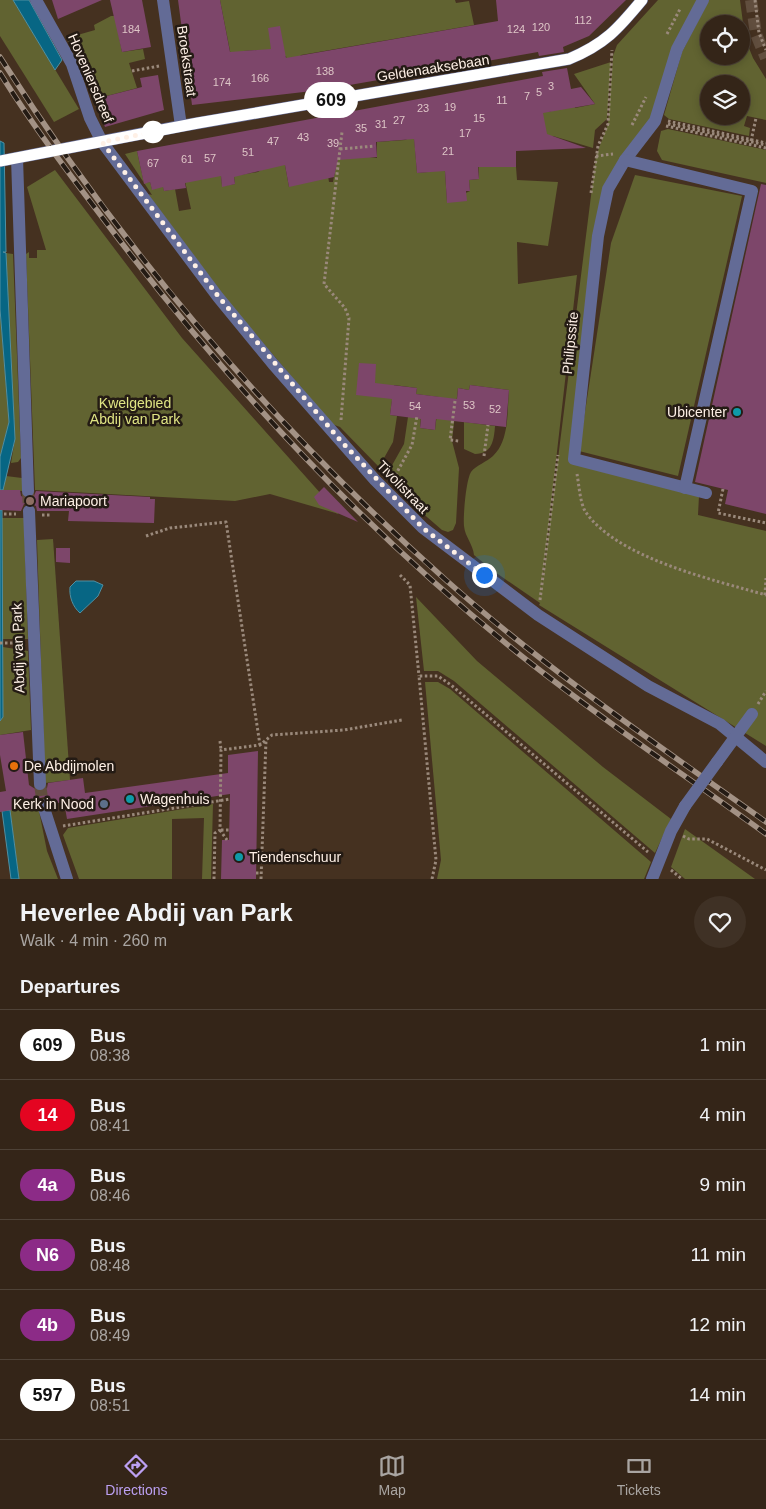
<!DOCTYPE html>
<meta charset="utf-8">
<style>
body{margin:0;font-family:Arial,sans-serif;background:#3f3125;color:#f1f3f6;height:100vh;display:flex;flex-direction:column;font-size:19px;white-space:nowrap}
*{box-sizing:border-box;margin:0}
p{font-size:16px;color:#a9a5a2}
.icon{flex:none;width:28px;height:28px;fill:none;stroke:currentColor;stroke-width:2;stroke-linecap:round;stroke-linejoin:round}
.map{position:relative;height:879px;overflow:hidden}
.drawer{display:flex;flex-direction:column;background:#342518;flex:1}
.drawer>*{flex:none}
.badge{padding:0 10px;border-radius:16px;font-size:18px;line-height:32px}
.buttons{position:absolute;left:700px;top:15px;display:grid;gap:10px}
.buttons a{display:grid;place-items:center;width:50px;height:50px;border-radius:50%;background:#342518;box-shadow:0 2px 8px #0003,0 0 0 1px #4e4237;font-size:25px}
.you{position:absolute;width:25px;height:25px;margin:-12px;border:4px solid #fff;border-radius:50%;background:#1a73e8;box-shadow:0 0 0 8px #1a73e833}
.map>.badge{position:absolute;translate:-50% -50%;box-shadow:0 0 0 2px #fff}
h2{padding:0 20px;font-size:19px;line-height:45px}
.round{display:grid;place-items:center;flex:none;width:52px;height:52px;border-radius:26px;background:#3f3125}
.summary{display:flex;align-items:center;justify-content:space-between;height:85px;padding:0 20px}
h1{font-size:24px;font-weight:700;line-height:38px}
ul{padding:0;list-style:none}
li{display:flex;align-items:center;gap:15px;height:70px;padding:0 20px;border-top:1px solid #4e4237}
li div{flex:1}
li b{display:block;font-size:19px}
li em{font-style:normal}
li .badge{min-width:55px;font-weight:700;text-align:center}
.tabs{display:flex;justify-content:space-around;align-items:center;height:70px;border-top:1px solid #4e4237;background:#342518;font-size:14px;color:#a9a5a2}
.tabs a{display:grid;justify-items:center;gap:2px}
.tabs .selected{color:#bca0f2}
.map>svg:first-child{display:block}
.green{fill:#616331;fill-rule:evenodd}
.water{fill:#076684;stroke:#518fa1}
.building{fill:#7d466a}
.lines{fill:none;stroke-linecap:round;stroke-linejoin:round}
.minor-tunnel{stroke:#614e3e;stroke-width:12;stroke-dasharray:12 6;stroke-linecap:butt}
.path{stroke:#9a897b;stroke-width:3;stroke-dasharray:2.5 2.5;stroke-linecap:butt}
.minor{stroke:#636b96;stroke-width:12}
.rail-casing{stroke:#a39285;stroke-width:5.5}
.rail{stroke:#241b14;stroke-width:4;stroke-dasharray:11;stroke-linecap:butt}
.minor-bridge{stroke:#636b96;stroke-width:12}
.line-casing{stroke:#fff;stroke-width:11}
.line{stroke:#fff;stroke-width:8}
.walk{stroke:#fef0e6;stroke-width:5;stroke-dasharray:0 9}
.stop-dot{fill:#fff;stroke:#fff;stroke-width:2.5}
.culture-dot{fill:#0f9aa8;stroke:#241b14;stroke-width:2}
.education-dot{fill:#8d6e63;stroke:#241b14;stroke-width:2}
.food-dot{fill:#e8710a;stroke:#241b14;stroke-width:2}
.service-dot{fill:#5c6f8a;stroke:#241b14;stroke-width:2}
.labels{text-anchor:middle;stroke-width:5;stroke-linejoin:round;paint-order:stroke}
.number-label{font-size:11px;fill:#dec6c7}
.street-label{font-size:14px;fill:#fef0e6;stroke:#241b14}
.park-label{font-size:14px;fill:#e0e584;stroke:#241b14}
.poi-label{font-size:14px;fill:#fef0e6;stroke:#241b14;text-anchor:start}
</style>
<div class="map">
<svg width="766" height="879" viewBox="0 0 766 879">
<rect width="100%" height="100%" fill="#453120"/>
<!-- green -->
<g class="green">
<polygon points="0,0 13,0 79,109 54,122 0,36"/>
<polygon points="220,0 455,0 456,3 469,1 474,25 301,55 288,71 286,56 261,59 258,50 243,51 232,61"/>
<path d="M658,0H703L655,121L607,190L574,459L699,496L698,515L766,531V746L539,605L540,603L492,570L474,555C473,544 465,537 464,526C463,516 466,480 471,472C476,465 487,462 493,456C510,440 507,410 509,390L470,385L469,390L458,388L452,441L459,468L456,523L453,530L448,532L442,530L412,504L386,476L404,444L408,417L421,416L420,428L435,430L439,397L416,394L417,388L394,385L390,415L397,416L393,442L379,467L340,427L332,424L230,304L148,194L152,195L125,154L137,151L144,183L150,182L152,189L156,188L162,177L164,191L175,189L179,211L191,209L184,176H221L222,186L235,184L234,176L258,172L283,154L289,187L324,151L329,182H333L338,153L377,158V142L405,140L414,136L417,173L428,172L444,157L447,202L470,191L469,180L479,179L478,154L502,167H516L517,180L558,182L548,246L517,242L518,284L577,275L540,602L596,156L608,124L613,56L617,45Z"/>
<path d="M709,0H740L745,38L753,58L766,79V120L747,116L744,126L750,128L749,136L669,119L664,115L682,52ZM709,24H741V56H709ZM709,84H741V116H709Z"/>
<polygon points="111,16 115,16 122,52 143,49 145,59 129,63 137,88 95,99 67,38 95,30 94,25"/>
<polygon points="611,62 607,119 595,130 593,148 553,136 545,136 542,108 548,107 549,112 574,101 575,108 595,104 574,74"/>
<polygon points="668,129 766,150 766,183 662,160 657,151 661,131"/>
<polygon points="55,170 182,338 339,514 270,494 235,501 35,490 26,254 29,252 29,258 37,258 37,250 46,250 27,187"/>
<polygon points="635,175 742,196 678,476 579,451 611,243"/>
<polygon points="6,253 13,254 21,458 18,462 11,463 15,439"/>
<polygon points="0,309 9,422 0,457"/>
<path d="M464,422L495,426C494,440 492,454 475,454L464,449Z"/>
<polygon points="6,476 22,478 22,491 3,490"/>
<polygon points="2,518 24,518 28,639 2,639"/>
<polygon points="53,539 70,780 45,783 37,540"/>
<polygon points="416,597 477,661 603,767 671,819 655,853 454,681 438,671 424,671"/>
<polygon points="3,647 28,651 31,730 0,735 0,721 3,717"/>
<polygon points="425,682 438,682 450,689 651,862 644,879 437,879 441,860"/>
<polygon points="213,804 211,879 202,879 204,818 172,819 172,879 79,879 63,835 68,828"/>
<polygon points="38,806 47,851 58,879 19,879 10,810"/>
<polygon points="685,829 755,879 685,879 671,867"/>
</g>
<!-- water -->
<g class="water">
<polygon points="13,0 29,0 62,60 55,70"/>
<polygon points="0,141 4,143 6,252 3,252 6,253 15,439 3,490 0,490 0,457 9,422 0,309"/>
<polygon points="0,510 2,510 3,717 0,721"/>
<path d="M76,581H94L103,585L98,596L80,613C73,607 69,597 70,587Z"/>
<polygon points="10,810 19,879 11,879 2,811"/>
</g>
<!-- building -->
<g class="building">
<polygon points="52,0 102,0 58,19"/>
<polygon points="110,0 142,0 151,47 122,52"/>
<polygon points="178,0 220,0 230,52 271,49 268,28 280,26 286,58 498,21 496,0 626,0 589,36 563,47 564,52 539,56 538,52 321,90 192,105"/>
<polygon points="567,68 571,89 581,87 595,104 543,113 547,134 586,148 516,151 516,167 478,167 479,179 469,180 470,191 466,191 467,201 447,203 445,171 417,173 414,139 376,142 377,157 338,160 334,177 289,187 285,165 234,177 235,184 222,187 221,176 185,183 186,188 164,191 163,187 152,190 150,182 144,184 137,151 543,76 542,72"/>
<polygon points="158,75 164,110 105,127 95,99 142,87 140,78"/>
<polygon points="761,184 766,185 766,514 725,504 728,490 695,482"/>
<polygon points="359,363 376,364 375,383 417,388 416,394 457,399 458,388 469,390 470,385 509,390 506,427 436,419 435,430 420,428 421,419 390,415 392,399 356,395"/>
<polygon points="324,487 358,522 319,505 314,497"/>
<polygon points="0,490 20,490 21,496 28,499 33,498 36,491 150,497 150,499 155,499 154,523 68,521 69,511 37,511 36,506 29,503 24,504 21,511 0,510"/>
<polygon points="56,548 70,548 70,563 56,562"/>
<polygon points="23,732 29,785 40,792 47,788 48,783 83,778 85,793 228,773 228,755 258,751 256,879 221,879 222,840 229,840 230,794 67,819 64,802 51,804 44,797 37,799 35,806 0,812 0,792 6,791 0,755 0,735"/>
</g>
<g class="lines">
<!-- minor-tunnel -->
<g class="minor-tunnel">
<polyline points="751,0 756,34 766,58"/>
<polyline points="28,491 29,511"/>
<polyline points="40,784 43,805"/>
</g>
<!-- path -->
<g class="path">
<polyline points="755,0 759,33 766,50"/>
<polyline points="667,34 680,9"/>
<polyline points="132,71 159,66"/>
<polyline points="668,121 766,143"/>
<polyline points="668,124 766,145"/>
<polyline points="632,125 646,97"/>
<polyline points="666,126 766,148"/>
<polyline points="751,141 756,118"/>
<polyline points="340,149 375,146"/>
<polyline points="596,156 613,154"/>
<polyline points="591,193 598,146 608,124 612,50"/>
<polyline points="455,401 450,440 459,441"/>
<polyline points="341,420 349,318 345,308 324,284 342,132"/>
<polyline points="484,456 488,425"/>
<path d="M577,474C579,485 580,502 585,511C616,558 714,580 766,595"/>
<polyline points="390,476 396,474 412,445 417,416"/>
<polyline points="723,489 718,513 766,523"/>
<polyline points="4,514 16,514"/>
<polyline points="42,515 50,515"/>
<polyline points="146,536 170,528 226,522 260,745"/>
<polyline points="400,575 410,585 419,676"/>
<polyline points="765,595 766,578"/>
<polyline points="540,600 558,455"/>
<polyline points="0,643 22,643"/>
<polyline points="758,704 766,691"/>
<polyline points="220,741 221,750"/>
<polyline points="63,826 230,799"/>
<polyline points="220,830 227,840"/>
<polyline points="221,830 229,830"/>
<polyline points="683,836 689,839 707,839 766,870"/>
<polyline points="671,870 682,879"/>
<polyline points="256,873 261,873"/>
<polyline points="214,879 215,833 220,830 221,750 260,745 272,735 344,730 402,720"/>
<polyline points="261,879 266,740"/>
<polyline points="432,879 436,860 419,676 438,676 451,685 648,852"/>
</g>
<!-- minor -->
<g class="minor">
<polyline points="36,0 72,64 90,118 102,142 218,297 273,364 375,480 423,528 538,615 648,686 720,724 766,762"/>
<polyline points="163,0 181,126"/>
<polyline points="703,0 677,49 655,121 625,160 608,189 598,236 574,459 706,493"/>
<polyline points="17,158 28,491"/>
<polyline points="625,160 752,191 685,488"/>
<path d="M0,161L181,126L569,59C605,44 618,29 642,0"/>
<polyline points="29,511 40,784"/>
<polyline points="717,762 752,714"/>
<polyline points="43,805 67,879"/>
<polyline points="652,879 671,831 685,806"/>
</g>
<defs>
<g id="rail">
<path d="M0,57C123,251 275,428 447,581C547,670 658,745 766,822"/>
<path d="M0,73C33,126 70,175 108,225C227,383 363,529 519,654C598,717 683,774 766,834"/>
</g>
</defs>
<!-- rail casing -->
<use href="#rail" class="rail-casing"/>
<!-- rail -->
<use href="#rail" class="rail"/>
<!-- minor-bridge -->
<polyline class="minor-bridge" points="685,806 717,762"/>
</g>
<g class="lines">
<defs>
<path id="line" d="M0,161L198,123L569,59C605,44 618,29 642,0"/>
</defs>
<!-- line casing -->
<use href="#line" class="line-casing"/>
<!-- line -->
<use href="#line" class="line"/>
<!-- walk -->
<polyline class="walk" points="153,132 102,142 218,296 340,440 423,528 484,575"/>
</g>
<!-- markers -->
<circle class="stop-dot" cx="153" cy="132" r="10"/>
<g class="culture-dot">
<circle cx="737" cy="412" r="5"/>
<circle cx="130" cy="799" r="5"/>
<circle cx="239" cy="857" r="5"/>
</g>
<circle class="education-dot" cx="30" cy="501" r="5"/>
<circle class="food-dot" cx="14" cy="766" r="5"/>
<circle class="service-dot" cx="104" cy="804" r="5"/>
<g class="labels">
<!-- number labels -->
<g class="number-label">
<text x="583" y="24">112</text>
<text x="541" y="31">120</text>
<text x="131" y="33">184</text>
<text x="516" y="33">124</text>
<text x="325" y="75">138</text>
<text x="260" y="82">166</text>
<text x="222" y="86">174</text>
<text x="551" y="90">3</text>
<text x="539" y="96">5</text>
<text x="527" y="100">7</text>
<text x="502" y="104">11</text>
<text x="450" y="111">19</text>
<text x="423" y="112">23</text>
<text x="479" y="122">15</text>
<text x="399" y="124">27</text>
<text x="381" y="128">31</text>
<text x="361" y="132">35</text>
<text x="465" y="137">17</text>
<text x="303" y="141">43</text>
<text x="273" y="145">47</text>
<text x="333" y="147">39</text>
<text x="448" y="155">21</text>
<text x="248" y="156">51</text>
<text x="210" y="162">57</text>
<text x="187" y="163">61</text>
<text x="153" y="167">67</text>
<text x="469" y="409">53</text>
<text x="415" y="410">54</text>
<text x="495" y="413">52</text>
</g>
<!-- street labels -->
<g class="street-label">
<text transform="translate(187 61) rotate(82)" y="5">Broekstraat</text>
<text transform="translate(433 68) rotate(-9)" y="5">Geldenaaksebaan</text>
<text transform="translate(91 78) rotate(67)" y="5">Hoveniersdreef</text>
<text transform="translate(570 343) rotate(-84)" y="5">Philipssite</text>
<text transform="translate(403 487) rotate(46)" y="5">Tivolistraat</text>
<text transform="translate(18 648) rotate(-92)" y="5">Abdij van Park</text>
</g>
<!-- park labels -->
<g class="park-label">
<text x="135" y="408">Kwelgebied<tspan x="135" dy="16">Abdij van Park</tspan></text>
</g>
<!-- poi labels -->
<g class="poi-label">
<text x="727" y="417" text-anchor="end">Ubicenter</text>
<text x="40" y="506">Mariapoort</text>
<text x="24" y="771">De Abdijmolen</text>
<text x="140" y="804">Wagenhuis</text>
<text x="94" y="809" text-anchor="end">Kerk in Nood</text>
<text x="249" y="862">Tiendenschuur</text>
</g>
</g>
</svg>
<div class="buttons">
<a><svg class="icon" aria-label="locate" viewBox="0 0 24 24"><circle cx="12" cy="12" r="6"/><path d="M12 2v4M12 18v4M2 12h4M18 12h4"/></svg></a>
<a><svg class="icon" aria-label="layers" viewBox="0 0 24 24"><path d="M12 4l9 5-9 5-9-5zM3 14l9 5 9-5"/></svg></a>
</div>
<div class="you" style="left:484px;top:575px"></div>
<b class="badge" style="left:331px;top:100px;background:#fff;color:#111">609</b>
</div>
<section class="drawer">
<div class="summary"><div><h1>Heverlee Abdij van Park</h1><p>Walk · 4 min · 260 m</p></div><a class="round"><svg class="icon" aria-label="heart" viewBox="0 0 24 24"><path d="M12 20l-8-8c-3-5 5-10 8-4 3-6 11-1 8 4z"/></svg></a></div>
<h2>Departures</h2>
<ul>
<li><span class="badge" style="background:#fff;color:#111">609</span><div><b>Bus</b><p>08:38</p></div><em>1 min</em></li>
<li><span class="badge" style="background:#e40521;color:#fff">14</span><div><b>Bus</b><p>08:41</p></div><em>4 min</em></li>
<li><span class="badge" style="background:#8c2b87;color:#fff">4a</span><div><b>Bus</b><p>08:46</p></div><em>9 min</em></li>
<li><span class="badge" style="background:#8c2b87;color:#fff">N6</span><div><b>Bus</b><p>08:48</p></div><em>11 min</em></li>
<li><span class="badge" style="background:#8c2b87;color:#fff">4b</span><div><b>Bus</b><p>08:49</p></div><em>12 min</em></li>
<li><span class="badge" style="background:#fff;color:#111">597</span><div><b>Bus</b><p>08:51</p></div><em>14 min</em></li>
</ul>
</section>
<nav class="tabs">
<a class="selected"><svg class="icon" aria-label="directions" viewBox="0 0 24 24"><path d="M12 3l9 9-9 9-9-9zM9 14v-3h6M13 9l2 2-2 2"/></svg>Directions</a>
<a><svg class="icon" aria-label="map" viewBox="0 0 24 24"><path d="M3 6l6-2 6 2 6-2v14l-6 2-6-2-6 2zM9 4v14M15 6v14"/></svg>Map</a>
<a><svg class="icon" aria-label="tickets" viewBox="0 0 24 24"><path d="M3 7h18v10H3zM15 7v10"/></svg>Tickets</a>
</nav>
